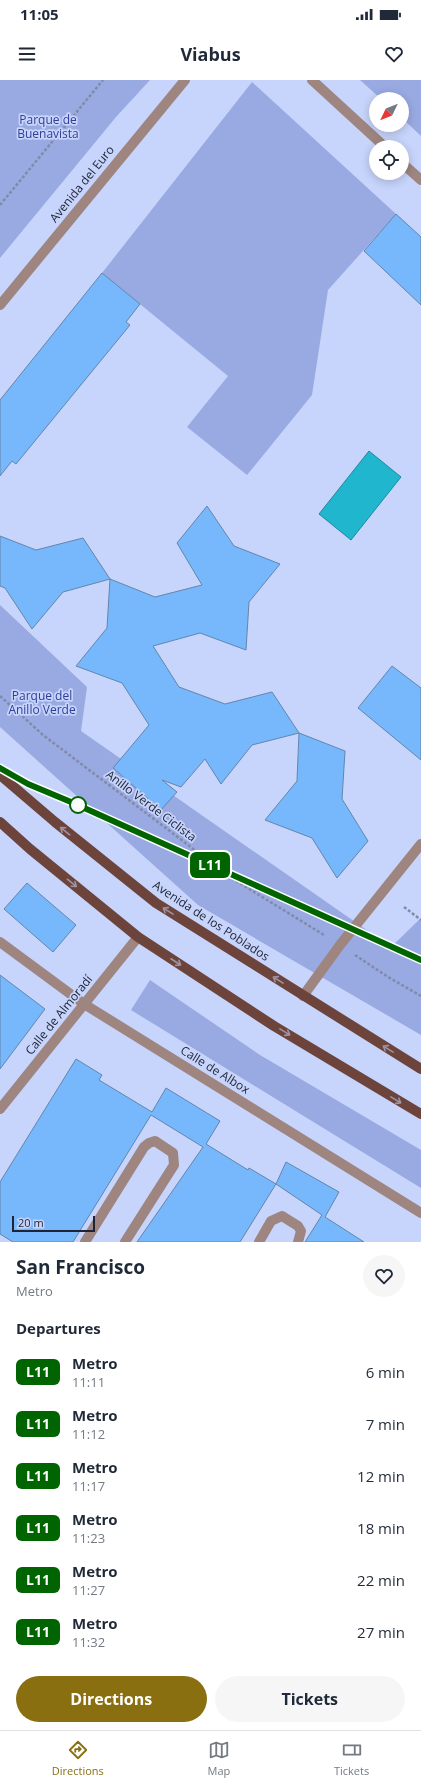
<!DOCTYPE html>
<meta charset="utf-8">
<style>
body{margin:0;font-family:"Open Sans",sans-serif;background:#f6f6f7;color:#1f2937;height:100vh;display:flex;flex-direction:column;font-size:15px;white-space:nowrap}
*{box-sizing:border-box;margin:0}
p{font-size:13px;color:#747a83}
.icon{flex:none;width:22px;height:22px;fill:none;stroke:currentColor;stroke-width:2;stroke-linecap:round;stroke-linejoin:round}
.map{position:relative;height:1162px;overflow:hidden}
.drawer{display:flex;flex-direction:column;background:#fff;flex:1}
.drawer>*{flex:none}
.badge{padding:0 8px;border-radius:6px;font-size:14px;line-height:26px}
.needle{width:26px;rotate:227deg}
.fabs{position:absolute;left:369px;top:12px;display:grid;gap:8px}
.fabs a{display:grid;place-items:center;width:40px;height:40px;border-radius:50%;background:#fff;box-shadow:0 2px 10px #0003;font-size:20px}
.scale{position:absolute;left:12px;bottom:10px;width:83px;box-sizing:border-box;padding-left:4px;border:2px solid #1e2335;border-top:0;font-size:11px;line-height:14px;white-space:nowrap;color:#1e2335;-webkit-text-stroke:3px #c7d4fb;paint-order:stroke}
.map>.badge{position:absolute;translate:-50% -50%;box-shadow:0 0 0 2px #fff}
h2{padding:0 16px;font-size:15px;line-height:36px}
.round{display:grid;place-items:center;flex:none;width:42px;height:42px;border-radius:21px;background:#f6f6f7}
.headline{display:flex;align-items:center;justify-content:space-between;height:68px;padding:0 16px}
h1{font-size:19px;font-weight:700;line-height:30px}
.button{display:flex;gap:8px;margin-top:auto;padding:8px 16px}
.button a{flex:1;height:46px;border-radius:24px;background:#896f10;color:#fff;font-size:16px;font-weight:700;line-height:46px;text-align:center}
.button a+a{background:#f6f6f7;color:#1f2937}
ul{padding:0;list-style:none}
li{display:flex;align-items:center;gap:12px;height:52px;padding:0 16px}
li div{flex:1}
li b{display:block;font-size:15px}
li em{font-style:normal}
li .badge{min-width:44px;font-weight:700;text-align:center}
.status{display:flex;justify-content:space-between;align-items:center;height:28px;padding:0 20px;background:#fff;direction:ltr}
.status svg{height:11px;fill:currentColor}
header{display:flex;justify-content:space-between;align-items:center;height:52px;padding:0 16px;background:#fff;font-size:18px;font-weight:700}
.tab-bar{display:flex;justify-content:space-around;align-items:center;height:56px;border-top:1px solid #e0e1e3;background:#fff;font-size:11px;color:#747a83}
.tab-bar a{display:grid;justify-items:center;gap:2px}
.tab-bar .selected{color:#896f10}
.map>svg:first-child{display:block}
.green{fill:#99aae2}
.water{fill:#1fb6ce;stroke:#1f8aa0}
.building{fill:#77b7fc;stroke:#6386ac}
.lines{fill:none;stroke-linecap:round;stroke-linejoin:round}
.path{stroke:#818ba9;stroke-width:2.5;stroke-dasharray:3 2;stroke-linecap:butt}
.service{stroke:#9e8580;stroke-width:10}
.minor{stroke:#9e8580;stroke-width:10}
.primary{stroke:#6d443b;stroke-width:10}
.oneway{stroke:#9e93a5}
.line-casing{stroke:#fff;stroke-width:9}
.line{stroke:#006400;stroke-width:6}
.stop-dot{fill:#fff;stroke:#006400;stroke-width:2}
.labels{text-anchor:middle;stroke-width:3.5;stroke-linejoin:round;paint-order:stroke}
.park-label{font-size:12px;fill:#303d99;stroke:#c7d4fb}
.street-label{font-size:12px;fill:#1e2335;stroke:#c7d4fb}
</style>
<div class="status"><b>11:05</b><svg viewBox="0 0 49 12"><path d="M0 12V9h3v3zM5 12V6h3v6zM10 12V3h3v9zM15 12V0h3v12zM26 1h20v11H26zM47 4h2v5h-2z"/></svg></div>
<header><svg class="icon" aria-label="menu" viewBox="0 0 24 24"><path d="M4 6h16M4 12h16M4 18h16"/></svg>Viabus<svg class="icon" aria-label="heart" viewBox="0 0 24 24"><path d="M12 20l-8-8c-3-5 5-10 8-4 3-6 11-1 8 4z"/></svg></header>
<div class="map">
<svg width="421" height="1162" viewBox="0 0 421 1162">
<rect width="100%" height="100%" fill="#c7d4fb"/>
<!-- green -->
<g class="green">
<polygon points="0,0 150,0 116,37 0,178"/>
<polygon points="360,0 421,0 421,56 402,38 402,19 381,19"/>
<polygon points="252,2 396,134 328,210 312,315 247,395 187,347 228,296 102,193"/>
<polygon points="0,525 87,607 81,651 391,867 421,838 421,955 198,825 0,647"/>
<polygon points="150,900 260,975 421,1070 421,1108 131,930"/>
</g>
<!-- water -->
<polygon class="water" points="369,371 401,397 351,460 319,434"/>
<!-- building -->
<g class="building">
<polygon points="396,134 421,157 421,225 364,171"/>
<polygon points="102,193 140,224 126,242 130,245 16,384 12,381 0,396 0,320"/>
<polygon points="207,426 234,466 280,484 249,522 246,570 200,553 153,566 179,607 225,624 272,612 299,653 252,665 221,704 205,679 181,707 162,700 177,712 161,730 113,688 149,645 122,603 76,586 107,548 110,499 155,517 202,505 177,463"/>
<polygon points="0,456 36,470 83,458 110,499 63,512 32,549 5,508 0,506"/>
<polygon points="392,586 421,608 421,680 358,628"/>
<polygon points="299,653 345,671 342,719 368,761 337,798 312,758 265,740 297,701"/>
<polygon points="27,803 76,845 53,872 4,829"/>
<polygon points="0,895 45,929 0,989"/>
<polygon points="76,979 102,995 99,1000 152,1032 166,1008 220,1041 206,1064 248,1090 249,1088 276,1104 240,1162 137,1162 203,1067 151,1035 73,1162 13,1162 0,1154 0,1102"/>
<polygon points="286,1082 339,1112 325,1137 364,1162 305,1162 322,1135 276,1104"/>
</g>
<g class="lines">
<!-- path -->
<g class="path">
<polyline points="0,125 103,0"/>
<polyline points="0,616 43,655 233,799 324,855"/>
<polyline points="404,827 421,840"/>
<polyline points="355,875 388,897 421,916"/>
</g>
<!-- service -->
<g class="service">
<polyline points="85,1162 144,1067 149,1063 155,1061 173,1073 174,1085 125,1162"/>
<polyline points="259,1162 271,1141 282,1136 298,1146 301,1151 298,1162"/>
</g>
<!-- minor -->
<g class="minor">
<polyline points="312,0 385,67"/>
<polyline points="402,83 421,100"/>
<polyline points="0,225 185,0"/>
<polyline points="0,862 84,924 421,1133"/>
<polyline points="303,916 340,865 421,764"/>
<polyline points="0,1029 138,857"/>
</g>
<!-- primary -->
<g class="primary">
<polyline points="0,695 55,742 156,823 421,989"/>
<polyline points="0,742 30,769 138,857 274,946 421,1034"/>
</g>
</g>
<!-- one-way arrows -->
<defs><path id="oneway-shaft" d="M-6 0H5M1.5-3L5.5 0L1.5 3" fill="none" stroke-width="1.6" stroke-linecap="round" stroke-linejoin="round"/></defs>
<g class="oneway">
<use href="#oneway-shaft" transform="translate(65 751) rotate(-141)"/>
<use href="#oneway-shaft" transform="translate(72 803) rotate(39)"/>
<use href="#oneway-shaft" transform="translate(168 831) rotate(-148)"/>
<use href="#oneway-shaft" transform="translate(176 882) rotate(33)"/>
<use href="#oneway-shaft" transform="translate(278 900) rotate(-148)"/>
<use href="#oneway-shaft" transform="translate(285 952) rotate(31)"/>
<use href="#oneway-shaft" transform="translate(388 969) rotate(-148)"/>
<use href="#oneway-shaft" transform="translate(396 1020) rotate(31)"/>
</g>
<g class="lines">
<defs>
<polyline id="line" points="0,688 28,704 71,722 421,880"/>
</defs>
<!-- line casing -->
<use href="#line" class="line-casing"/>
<!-- line -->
<use href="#line" class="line"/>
</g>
<!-- markers -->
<circle class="stop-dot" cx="78" cy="725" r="8"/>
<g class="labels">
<!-- park labels -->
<g class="park-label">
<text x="48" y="44">Parque de<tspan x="48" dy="14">Buenavista</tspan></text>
<text x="42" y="620">Parque del<tspan x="42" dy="14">Anillo Verde</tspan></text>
</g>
<!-- street labels -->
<g class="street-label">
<text transform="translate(82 104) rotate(-51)" y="4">Avenida del Euro</text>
<text transform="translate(151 726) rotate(37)" y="4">Anillo Verde Ciclista</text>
<text transform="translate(211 841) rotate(33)" y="4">Avenida de los Poblados</text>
<text transform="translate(59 935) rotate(-51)" y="4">Calle de Almoradí</text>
<text transform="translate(215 990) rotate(32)" y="4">Calle de Albox</text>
</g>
</g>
</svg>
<div class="fabs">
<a><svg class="needle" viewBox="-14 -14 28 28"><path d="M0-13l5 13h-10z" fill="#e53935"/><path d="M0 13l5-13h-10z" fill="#747a83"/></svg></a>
<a><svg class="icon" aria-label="locate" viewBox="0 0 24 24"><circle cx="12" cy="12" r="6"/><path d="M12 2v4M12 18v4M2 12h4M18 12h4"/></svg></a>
</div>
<div class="scale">20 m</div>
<b class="badge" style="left:210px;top:785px;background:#006400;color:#fff">L11</b>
</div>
<section class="drawer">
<div class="headline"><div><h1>San Francisco</h1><p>Metro</p></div><a class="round"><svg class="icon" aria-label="heart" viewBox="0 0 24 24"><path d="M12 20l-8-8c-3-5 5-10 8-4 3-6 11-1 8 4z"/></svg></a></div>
<h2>Departures</h2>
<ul>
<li><span class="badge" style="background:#006400;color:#fff">L11</span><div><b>Metro</b><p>11:11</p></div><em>6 min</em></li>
<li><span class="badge" style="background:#006400;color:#fff">L11</span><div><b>Metro</b><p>11:12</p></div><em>7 min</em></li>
<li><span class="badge" style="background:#006400;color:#fff">L11</span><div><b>Metro</b><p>11:17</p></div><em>12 min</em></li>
<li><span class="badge" style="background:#006400;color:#fff">L11</span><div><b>Metro</b><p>11:23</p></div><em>18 min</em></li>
<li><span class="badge" style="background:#006400;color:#fff">L11</span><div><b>Metro</b><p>11:27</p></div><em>22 min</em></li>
<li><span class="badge" style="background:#006400;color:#fff">L11</span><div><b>Metro</b><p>11:32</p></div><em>27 min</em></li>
</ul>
<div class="button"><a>Directions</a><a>Tickets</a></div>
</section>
<nav class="tab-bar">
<a class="selected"><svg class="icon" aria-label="directions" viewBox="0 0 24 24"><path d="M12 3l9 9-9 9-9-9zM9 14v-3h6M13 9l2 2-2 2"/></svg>Directions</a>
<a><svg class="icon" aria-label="map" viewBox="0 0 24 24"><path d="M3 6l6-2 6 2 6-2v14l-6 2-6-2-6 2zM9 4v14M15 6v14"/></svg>Map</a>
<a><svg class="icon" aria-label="tickets" viewBox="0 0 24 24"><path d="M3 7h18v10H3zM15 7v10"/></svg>Tickets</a>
</nav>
